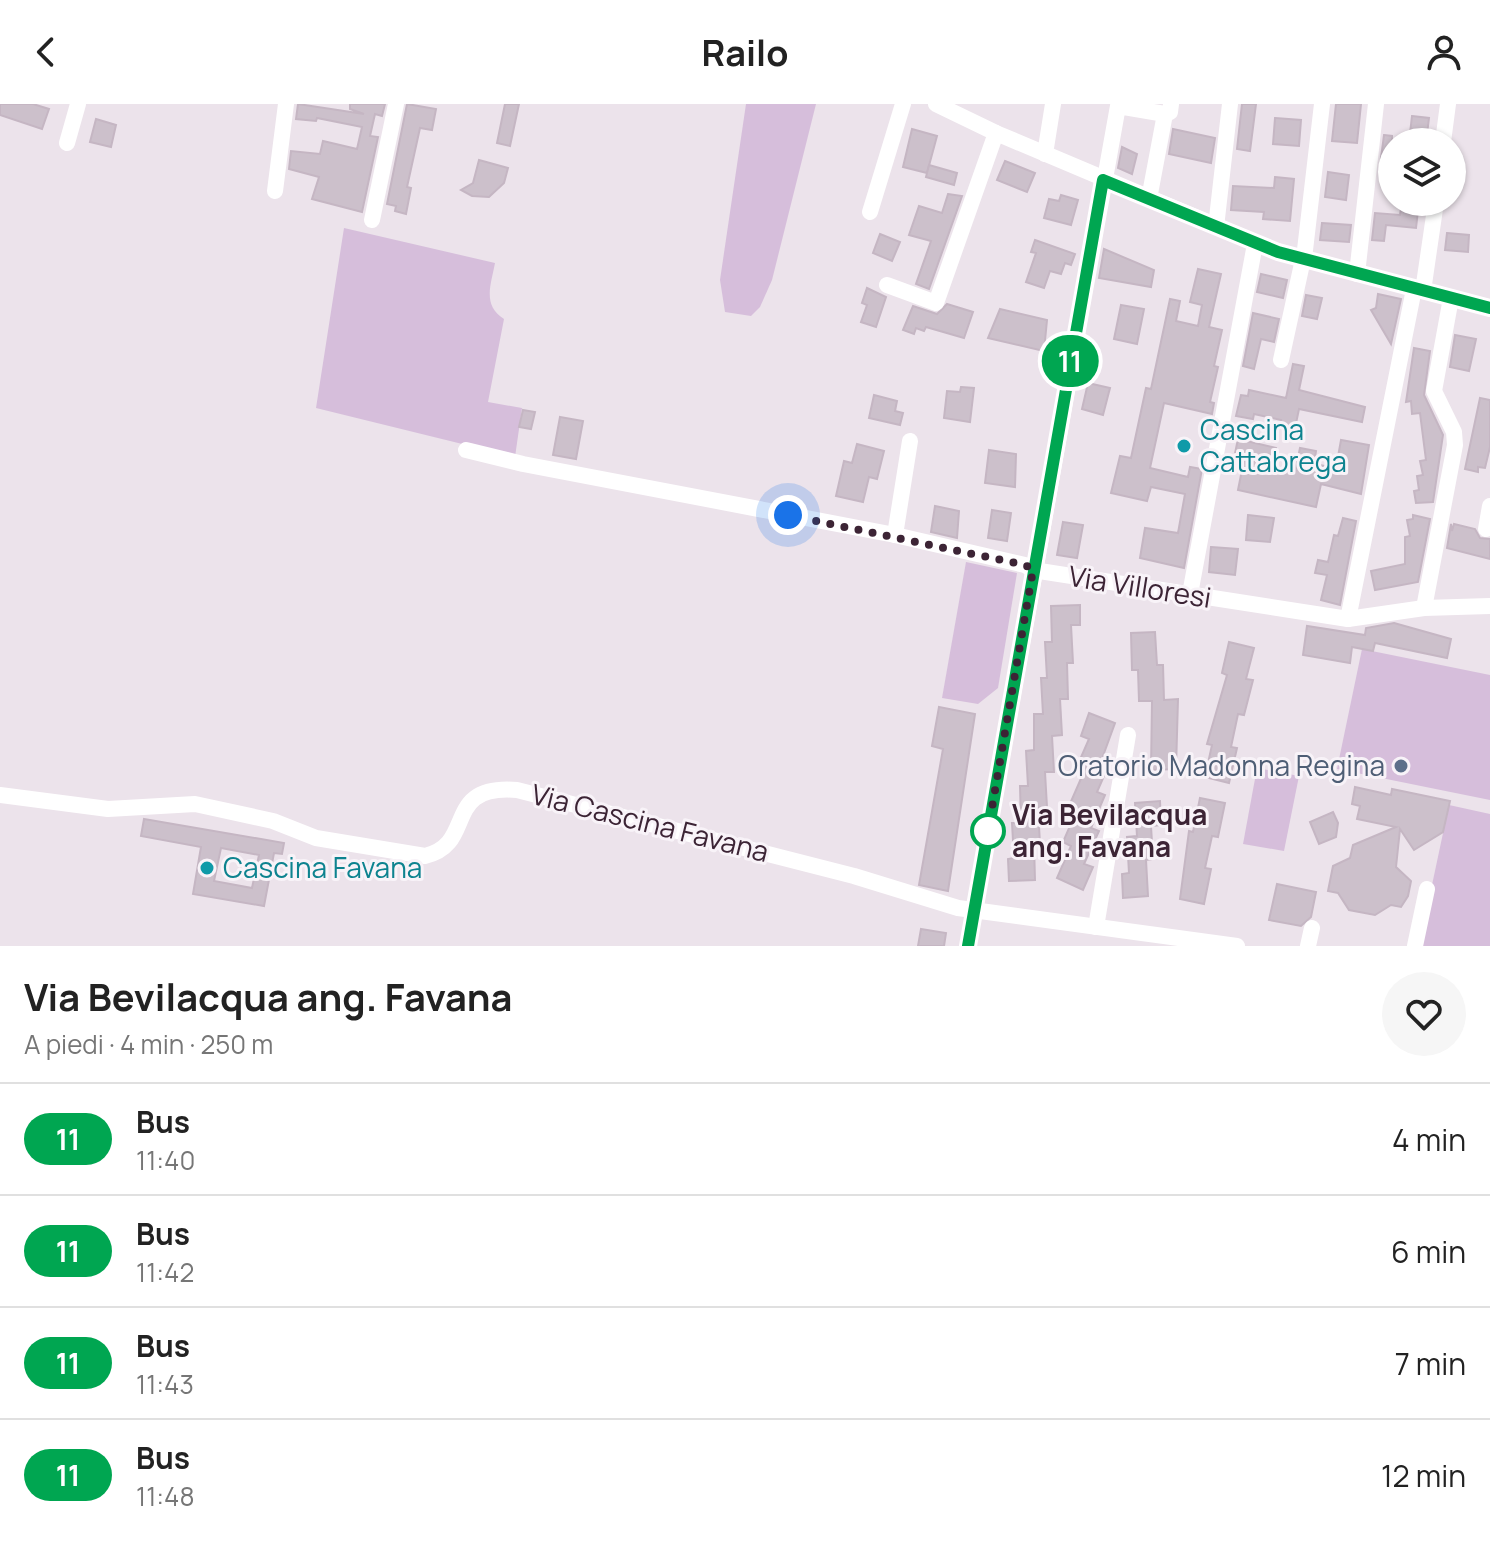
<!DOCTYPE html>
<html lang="it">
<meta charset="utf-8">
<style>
body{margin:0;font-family:Manrope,sans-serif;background:#f6f6f6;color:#222;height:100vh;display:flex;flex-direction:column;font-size:30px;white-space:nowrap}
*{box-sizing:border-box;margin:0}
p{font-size:26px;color:#767676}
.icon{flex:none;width:44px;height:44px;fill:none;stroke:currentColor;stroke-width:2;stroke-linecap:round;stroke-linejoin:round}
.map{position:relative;height:842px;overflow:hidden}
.sheet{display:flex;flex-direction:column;background:#fff;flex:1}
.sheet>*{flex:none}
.badge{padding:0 16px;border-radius:26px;font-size:28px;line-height:52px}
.tools{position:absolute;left:1378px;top:24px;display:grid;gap:16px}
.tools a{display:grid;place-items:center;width:88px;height:88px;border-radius:50%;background:#fff;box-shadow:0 2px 6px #0004;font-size:40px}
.you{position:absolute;width:40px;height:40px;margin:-20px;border:6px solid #fff;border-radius:50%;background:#1a73e8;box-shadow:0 0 0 12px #1a73e833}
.map>.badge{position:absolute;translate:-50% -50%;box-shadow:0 0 0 4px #fff}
.round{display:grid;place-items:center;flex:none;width:84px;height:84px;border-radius:42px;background:#f6f6f6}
.headline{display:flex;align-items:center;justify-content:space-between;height:136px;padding:0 24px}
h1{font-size:38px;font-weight:700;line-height:60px}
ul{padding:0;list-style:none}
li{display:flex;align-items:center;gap:24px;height:112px;padding:0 24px;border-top:2px solid #e0e0e0}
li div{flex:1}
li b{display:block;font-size:30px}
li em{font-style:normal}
li .badge{min-width:88px;font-weight:700;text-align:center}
header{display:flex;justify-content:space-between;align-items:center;height:104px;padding:0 24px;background:#fff;font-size:36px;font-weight:700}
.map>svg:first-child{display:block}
.green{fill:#d6bedb}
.building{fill:#ccc0cb;stroke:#c5b6c3;stroke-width:2;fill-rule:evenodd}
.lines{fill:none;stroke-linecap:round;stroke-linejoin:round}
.minor{stroke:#fff;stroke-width:16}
.line-casing{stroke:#fff;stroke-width:18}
.line{stroke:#00a651;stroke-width:12}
.walk{stroke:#3c2435;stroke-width:8;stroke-dasharray:0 14.4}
.culture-dot{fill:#0f9aa8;stroke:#f8f3f8;stroke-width:3}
.service-dot{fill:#5c6f8a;stroke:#f8f3f8;stroke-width:3}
.stop-dot{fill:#fff;stroke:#00a651;stroke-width:4}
.labels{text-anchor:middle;stroke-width:6;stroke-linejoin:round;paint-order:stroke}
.culture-label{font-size:28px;fill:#0d838f;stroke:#f8f3f8;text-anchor:start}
.street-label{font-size:28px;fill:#3c2435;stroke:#f8f3f8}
.service-label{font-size:28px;fill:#4e5e75;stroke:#f8f3f8;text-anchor:end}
.stop-label{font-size:28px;font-weight:bold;fill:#3c2435;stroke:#f8f3f8;text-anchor:start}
</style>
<header><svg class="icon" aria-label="back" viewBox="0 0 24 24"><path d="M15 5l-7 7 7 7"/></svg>Railo<svg class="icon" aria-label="person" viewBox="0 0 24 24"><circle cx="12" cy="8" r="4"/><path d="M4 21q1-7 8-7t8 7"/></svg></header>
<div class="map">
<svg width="1490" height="842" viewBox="0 0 1490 842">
<rect width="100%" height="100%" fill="#ece3eb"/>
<!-- green -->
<g class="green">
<polygon points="746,0 816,0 772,176 760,203 751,212 725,208 720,176"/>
<path d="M344,124L495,159C491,181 482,201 504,215L488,298L522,304L515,353L316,304Z"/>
<polygon points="966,458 1017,469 998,584 978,600 942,594"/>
<polygon points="1362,545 1490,571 1490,696 1337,665"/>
<polygon points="1257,664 1299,672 1284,747 1243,740"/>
<polygon points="1449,701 1490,710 1490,842 1419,842"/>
</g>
<!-- building -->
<g class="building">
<polygon points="0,0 33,0 49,5 42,25 0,11"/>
<polygon points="298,0 364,10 350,5 350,0 385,0 382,12 375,10 370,32 378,33 362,108 312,95 319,73 289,65 291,47 320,50 323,37 357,45 362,23 317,14 316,17 296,15"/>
<polygon points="407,0 436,5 432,26 420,24 407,83 411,84 406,110 395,107 396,102 387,100"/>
<polygon points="505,0 519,0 510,42 497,39"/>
<polygon points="1242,0 1256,0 1250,47 1237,45"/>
<polygon points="1336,0 1361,0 1357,39 1332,37"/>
<polygon points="1412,12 1429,14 1426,38 1409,38"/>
<polygon points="1275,14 1301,16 1299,42 1273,40"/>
<polygon points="96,15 116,21 111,43 90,38"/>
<polygon points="912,25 937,32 927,69 903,63"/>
<polygon points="1173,25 1215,34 1211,59 1169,50"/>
<polygon points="1384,31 1392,32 1392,56 1381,54"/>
<polygon points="1122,43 1137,50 1132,70 1118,64"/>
<polygon points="479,56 508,64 504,79 489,93 472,92 461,86 473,79"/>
<polygon points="1005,57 1035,69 1027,88 997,76"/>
<polygon points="929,61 957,69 954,81 926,73"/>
<polygon points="1328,68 1349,71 1346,96 1325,93"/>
<polygon points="1275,73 1294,75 1290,117 1263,115 1264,108 1231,106 1233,82 1274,84"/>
<polygon points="948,90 962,92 929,185 916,180 931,137 909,131 919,102 942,109"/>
<polygon points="1061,91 1078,96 1071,121 1044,114 1049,95 1059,97"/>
<polygon points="1402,98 1419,98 1416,124 1386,121 1384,137 1372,136 1375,109 1400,111"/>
<polygon points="1322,119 1351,121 1349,138 1320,136"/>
<polygon points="1447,129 1469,131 1468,148 1445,146"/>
<polygon points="880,130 900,138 892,157 873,149"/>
<polygon points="1035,136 1075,150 1071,161 1065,159 1061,170 1050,167 1044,184 1026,178 1036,149 1031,148"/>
<polygon points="1104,145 1154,166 1151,183 1099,174"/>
<polygon points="1198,165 1221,170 1209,223 1222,226 1214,262 1218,263 1210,298 1214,299 1212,310 1164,299 1150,364 1188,373 1190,363 1202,365 1184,464 1140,454 1145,424 1178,429 1185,390 1151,383 1147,397 1111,389 1120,352 1131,354 1146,284 1151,285 1170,195 1180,197 1176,217 1198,222 1202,201 1190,198"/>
<polygon points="1261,170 1287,176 1283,194 1257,188"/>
<polygon points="867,184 886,193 876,223 861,218 867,201 862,199"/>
<polygon points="1378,190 1401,195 1391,240 1371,206 1376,204"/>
<polygon points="1306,191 1322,194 1317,215 1302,212"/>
<polygon points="947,200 973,208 964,234 926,223 924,227 916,224 914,230 903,226 913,202 937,210"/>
<polygon points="1121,201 1144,205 1137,240 1114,235"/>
<polygon points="1000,205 1047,216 1044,247 988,234"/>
<polygon points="1253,209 1279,215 1274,238 1261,235 1254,265 1243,262"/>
<polygon points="1455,231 1476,235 1469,267 1450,263"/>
<polygon points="1414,244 1430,247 1424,291 1443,331 1433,398 1416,399 1414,387 1419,386 1417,372 1423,371 1420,357 1426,356 1420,309 1412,310 1411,297 1406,298"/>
<polygon points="1293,260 1304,262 1299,286 1365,303 1362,318 1299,305 1295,324 1280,321 1281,316 1254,310 1253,315 1236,312 1241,291 1248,292 1249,286 1286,294"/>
<polygon points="1088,279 1110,284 1103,311 1082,305"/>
<polygon points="961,283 974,284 970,318 944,314 947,287 960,288"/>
<polygon points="874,291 897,297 895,307 903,309 900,321 869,314"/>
<polygon points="1480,294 1490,296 1490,343 1485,364 1478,363 1478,368 1465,365"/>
<polygon points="523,306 535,308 531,325 519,323"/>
<polygon points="560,313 583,317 576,355 553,351"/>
<polygon points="1238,335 1276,344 1272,363 1295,368 1300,344 1316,347 1314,360 1336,364 1341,336 1369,341 1361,390 1321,380 1316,403 1238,386 1244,356 1234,354"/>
<polygon points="857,340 884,347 877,375 869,373 863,398 836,392 844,357 852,359"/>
<polygon points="989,346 1016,350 1015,383 985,379"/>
<polygon points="935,402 959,407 957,434 931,428"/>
<polygon points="992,406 1011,409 1007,437 988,434"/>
<polygon points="1248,411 1274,414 1270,438 1246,436"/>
<polygon points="1413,411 1430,415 1418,478 1375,486 1371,467 1405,460 1405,433 1410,432 1407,416 1413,415"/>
<polygon points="1343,414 1356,417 1340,501 1321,496 1327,471 1315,469 1318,456 1328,458 1334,431 1338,432"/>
<polygon points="1063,418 1083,421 1077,454 1057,451"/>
<polygon points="1451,420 1452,427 1454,420 1475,425 1480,434 1490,435 1490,455 1447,444"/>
<polygon points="1211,443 1238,445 1235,471 1209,468"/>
<polygon points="1080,501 1080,521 1071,521 1073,559 1067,559 1068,595 1060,595 1062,631 1052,632 1054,668 1045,668 1047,703 1038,704 1040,740 1034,740 1035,776 1009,777 1008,755 1014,754 1012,719 1021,719 1020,682 1028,682 1026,647 1034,646 1034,610 1043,610 1041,574 1047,574 1045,538 1052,538 1051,502"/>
<polygon points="1394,519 1451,535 1447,554 1375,539 1373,547 1352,543 1350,559 1303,551 1307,522 1365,531 1366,524"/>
<polygon points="1155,528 1157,561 1163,561 1164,596 1178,595 1176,665 1151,666 1152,597 1139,597 1138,566 1132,566 1131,529"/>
<polygon points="1229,538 1254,544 1246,575 1253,576 1244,611 1238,610 1231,643 1237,644 1229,679 1205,673 1212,641 1207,640 1227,571 1222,569"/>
<polygon points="939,603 975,610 948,787 919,781 943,645 932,642"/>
<polygon points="1089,609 1115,619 1103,652 1111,656 1097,688 1105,691 1091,724 1099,727 1084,760 1093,763 1083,786 1057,774 1071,742 1063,738 1077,706 1069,702 1083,670 1075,667 1089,635 1081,632"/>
<polygon points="1355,683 1391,691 1392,685 1450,697 1443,728 1414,746 1400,725 1396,763 1411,777 1408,792 1401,803 1391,801 1375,811 1349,806 1338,789 1328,787 1333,762 1350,754 1353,741 1396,723 1357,715 1360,702 1352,700"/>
<polygon points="1200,694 1225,699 1218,733 1212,732 1205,764 1211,765 1204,800 1180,795 1189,727 1193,728"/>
<polygon points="1160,697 1161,721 1151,722 1153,755 1146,756 1148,792 1123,794 1122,770 1129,769 1127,733 1137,732 1135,699"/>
<polygon points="1333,708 1338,719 1336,733 1319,740 1310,718"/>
<path d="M144,715L284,739L282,750L274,749L264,802L193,790L201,743L141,732ZM221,744L259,751L252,784L214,777Z"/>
<polygon points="1277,780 1316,788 1311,813 1301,822 1269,816"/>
<polygon points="921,825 946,829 944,842 918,842"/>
</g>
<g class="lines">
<!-- minor -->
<g class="minor">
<polyline points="936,0 996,29 1278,148 1490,204"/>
<polyline points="1443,38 1448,0"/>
<polyline points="67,39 78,0"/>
<polyline points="1045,50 1053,0"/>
<polyline points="275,87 286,0"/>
<polyline points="1149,95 1165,10 1170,8 1171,0"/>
<polyline points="870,108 903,0"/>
<polyline points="372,116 396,0"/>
<polyline points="1216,123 1230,0"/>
<polyline points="1357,170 1376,0"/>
<polyline points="887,181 936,199 996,29"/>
<polyline points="1423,187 1436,98"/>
<polyline points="1281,256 1305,146 1322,0"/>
<polyline points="466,346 523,360 895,431 1025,461 1033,466 1348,515 1424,504 1490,502"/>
<polyline points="1486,425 1490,402"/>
<polyline points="895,431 910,337"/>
<polyline points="1190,490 1255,140"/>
<polyline points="1424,504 1455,341 1454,328 1434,287 1451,194"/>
<polyline points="1348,515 1414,185"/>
<path d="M0,691L108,705L195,700L273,717L316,734L425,752C477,740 441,680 517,686L854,772L958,804L1237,842"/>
<polyline points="1096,823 1128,631"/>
<polyline points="968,842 1118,2 1165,10"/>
<polyline points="1308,842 1312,824"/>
<polyline points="1415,842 1427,785"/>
</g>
</g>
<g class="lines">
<defs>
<polyline id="line" points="968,842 1103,76 1278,148 1490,204"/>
</defs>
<!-- line casing -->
<use href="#line" class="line-casing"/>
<!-- line -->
<use href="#line" class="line"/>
<!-- walk -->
<polyline class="walk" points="788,411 1025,461 1033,466 988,727"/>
</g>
<!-- markers -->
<g class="culture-dot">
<circle cx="1184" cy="342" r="8"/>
<circle cx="207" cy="764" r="8"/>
</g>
<circle class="service-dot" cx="1401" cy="662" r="8"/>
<circle class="stop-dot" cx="988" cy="727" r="16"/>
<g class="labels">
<!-- culture labels -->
<g class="culture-label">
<text x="1200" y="336">Cascina<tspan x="1200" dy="32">Cattabrega</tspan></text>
<text x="223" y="774">Cascina Favana</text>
</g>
<!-- street labels -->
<g class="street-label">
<text transform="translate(1140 483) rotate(9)" y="10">Via Villoresi</text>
<text transform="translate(650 719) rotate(14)" y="10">Via Cascina Favana</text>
</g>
<!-- service labels -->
<g class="service-label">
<text x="1385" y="672">Oratorio Madonna Regina</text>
</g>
<!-- stop labels -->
<g class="stop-label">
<text x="1012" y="721">Via Bevilacqua<tspan x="1012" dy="32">ang. Favana</tspan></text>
</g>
</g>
</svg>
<div class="tools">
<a><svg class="icon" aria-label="layers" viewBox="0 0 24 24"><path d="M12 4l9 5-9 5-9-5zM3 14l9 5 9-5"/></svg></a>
</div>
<div class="you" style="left:788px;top:411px"></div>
<b class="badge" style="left:1070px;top:257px;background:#00a651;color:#fff">11</b>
</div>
<section class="sheet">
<div class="headline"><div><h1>Via Bevilacqua ang. Favana</h1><p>A piedi · 4 min · 250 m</p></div><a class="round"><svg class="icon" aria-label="heart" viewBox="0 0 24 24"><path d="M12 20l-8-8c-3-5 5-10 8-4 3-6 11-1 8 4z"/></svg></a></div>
<ul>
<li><span class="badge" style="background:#00a651;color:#fff">11</span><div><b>Bus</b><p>11:40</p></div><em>4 min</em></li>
<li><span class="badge" style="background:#00a651;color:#fff">11</span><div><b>Bus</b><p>11:42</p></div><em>6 min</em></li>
<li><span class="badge" style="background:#00a651;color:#fff">11</span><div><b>Bus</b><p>11:43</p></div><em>7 min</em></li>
<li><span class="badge" style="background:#00a651;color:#fff">11</span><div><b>Bus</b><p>11:48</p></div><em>12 min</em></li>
</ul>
</section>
